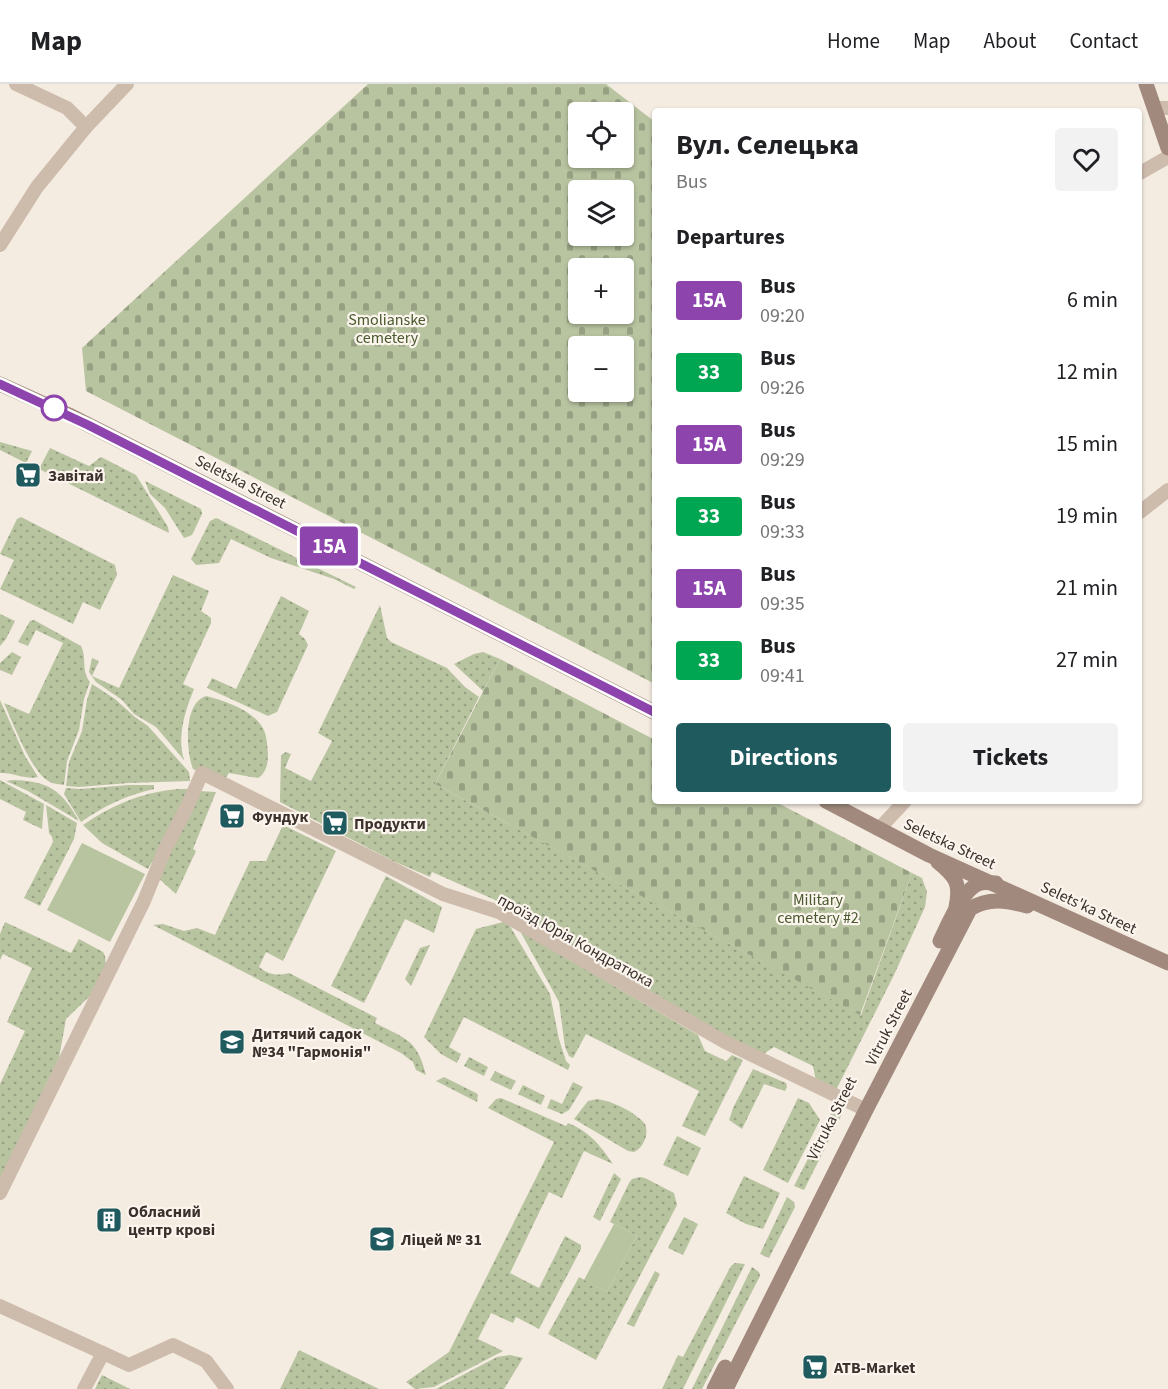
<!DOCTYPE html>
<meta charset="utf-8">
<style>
body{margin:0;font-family:"Source Sans 3",sans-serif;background:#f2f2f2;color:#202124;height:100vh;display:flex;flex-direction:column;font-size:22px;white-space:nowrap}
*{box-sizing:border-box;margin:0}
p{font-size:20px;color:#757577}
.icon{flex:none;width:33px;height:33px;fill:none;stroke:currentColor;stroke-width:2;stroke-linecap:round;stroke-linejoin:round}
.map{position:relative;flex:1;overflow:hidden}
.details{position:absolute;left:652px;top:24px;width:490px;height:696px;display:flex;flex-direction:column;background:#fff;border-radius:6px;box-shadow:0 2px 4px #0004}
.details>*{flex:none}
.badge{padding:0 12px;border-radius:4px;font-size:21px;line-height:39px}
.buttons{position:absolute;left:568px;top:18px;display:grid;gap:12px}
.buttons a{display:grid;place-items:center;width:66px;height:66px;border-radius:6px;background:#fff;box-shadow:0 2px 4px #0004;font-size:30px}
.map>.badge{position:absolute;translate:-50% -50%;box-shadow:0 0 0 3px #fff}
h2{padding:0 24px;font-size:22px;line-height:54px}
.round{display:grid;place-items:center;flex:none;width:63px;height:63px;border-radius:6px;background:#f2f2f2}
.head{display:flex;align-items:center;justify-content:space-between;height:102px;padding:0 24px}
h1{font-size:28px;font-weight:700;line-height:45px}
.action{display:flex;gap:12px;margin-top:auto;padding:12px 24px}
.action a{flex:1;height:69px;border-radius:6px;background:#1f5a5e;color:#fff;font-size:24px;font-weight:700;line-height:69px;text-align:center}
.action a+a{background:#f2f2f2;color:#202124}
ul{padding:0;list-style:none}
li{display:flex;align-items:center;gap:18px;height:72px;padding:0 24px}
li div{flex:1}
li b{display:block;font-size:22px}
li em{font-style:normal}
li .badge{min-width:66px;font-weight:700;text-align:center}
header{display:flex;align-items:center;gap:36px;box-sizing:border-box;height:84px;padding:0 30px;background:#fff;border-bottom:2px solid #e0e0e0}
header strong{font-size:28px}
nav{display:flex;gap:33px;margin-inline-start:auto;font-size:21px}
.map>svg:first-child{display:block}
.grass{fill:url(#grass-dots)}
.cemetery{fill:url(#cemetery-stones);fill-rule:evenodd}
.pitch{fill:#b8c4a0}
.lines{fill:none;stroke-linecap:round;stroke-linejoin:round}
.street{stroke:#cdbbac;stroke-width:14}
.secondary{stroke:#a18a7d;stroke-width:15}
.line-casing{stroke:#fff;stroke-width:14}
.line{stroke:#8e44ad;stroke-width:9}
.stop-dot{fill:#fff;stroke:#8e44ad;stroke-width:3}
.labels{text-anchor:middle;stroke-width:4.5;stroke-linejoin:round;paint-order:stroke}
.park-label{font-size:16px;fill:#4a5a2e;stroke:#fbf5ee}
.poi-label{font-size:16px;font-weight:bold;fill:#3b302b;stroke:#fbf5ee;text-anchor:start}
.street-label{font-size:16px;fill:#3b302b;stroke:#fbf5ee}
</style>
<header>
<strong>Map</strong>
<nav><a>Home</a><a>Map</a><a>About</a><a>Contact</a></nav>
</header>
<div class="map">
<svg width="1168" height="1305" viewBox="0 0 1168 1305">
<defs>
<pattern id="grass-dots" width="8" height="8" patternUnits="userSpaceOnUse" patternTransform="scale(1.5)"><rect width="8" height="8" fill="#b8c4a0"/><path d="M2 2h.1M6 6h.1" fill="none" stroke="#97a083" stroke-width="1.8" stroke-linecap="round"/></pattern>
<pattern id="cemetery-stones" width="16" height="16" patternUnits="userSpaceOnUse" patternTransform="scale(1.5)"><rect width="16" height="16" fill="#b8c4a0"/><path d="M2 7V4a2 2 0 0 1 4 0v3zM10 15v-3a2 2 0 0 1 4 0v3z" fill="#97a083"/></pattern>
</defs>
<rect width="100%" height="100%" fill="#f4ebe1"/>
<!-- grass -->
<g class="grass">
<polygon points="0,358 32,367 26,379 0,366"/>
<polygon points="50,364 89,382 101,373 136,391 168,443 169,449 39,385"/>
<polygon points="145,397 201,425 202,430 192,451 184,454 165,424 150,410"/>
<polygon points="21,433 115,481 117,491 100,526 83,518 73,540 0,505 14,476 0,470 17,435"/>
<polygon points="216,434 356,503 354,505 334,495 271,474 231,455 219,479 196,481 191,475 210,437"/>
<path d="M173,491L209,507L201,527L211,534V539L183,600L194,605C185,627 177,652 184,676L156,643L134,630L122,616L96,598L89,588L92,574L99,577L92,592L119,604Z"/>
<polygon points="281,512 309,527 299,550 305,555 308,561 277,628 268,632 207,604 212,594 236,605"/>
<polygon points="380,521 387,554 391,558 447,584 465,603 479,613 435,700 861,931 912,789 922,794 927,808 925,823 893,893 835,1008 816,997 813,982 774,963 762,971 733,958 672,920 493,815 432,788 430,793 393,777 280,718 281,671 286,668 291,670 285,684 311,697 332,657 318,649"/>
<polygon points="0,530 15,537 6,555 0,562"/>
<path d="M34,536L81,562C87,574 81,587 90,598L84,615L79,646L67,677L64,701C60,700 54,700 50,698C32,690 12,637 4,619L29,630L63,559L36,546L28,562L18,558L30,537Z"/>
<polygon points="12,568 21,573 12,591 0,586 0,579"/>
<polygon points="483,568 500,575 483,607 454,580 474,570"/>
<polygon points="92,600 115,615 135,633 148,642 189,688 190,697 129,699 79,703 66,702 69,678 82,647 87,616"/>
<path d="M206,612C223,616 251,626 261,641C267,649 267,660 268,669C268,679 267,688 258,694L229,689L223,698L193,685C186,667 183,619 206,612Z"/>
<path d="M0,616L25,672L38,693C26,696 13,688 0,689Z"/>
<polygon points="0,696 44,720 42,745 23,736 26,728 0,715"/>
<path d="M13,696C48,697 62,706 79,737L28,707L6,697Z"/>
<path d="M129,701H154V705C127,711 104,722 81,738L64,710L66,704L80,705Z"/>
<path d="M178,705H188L183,723L148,785L102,759L83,741C114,720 140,709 178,705Z"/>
<polygon points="198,707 216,708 193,765 196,767 176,810 158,794"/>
<polygon points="46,721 77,739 74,755 40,822 24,814 53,758 52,753 49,749"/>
<path d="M283,741L336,767L283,877L266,868L259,883C269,891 277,892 289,889L377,934L375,939C406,955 417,955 426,991L416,986L413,978L401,969L153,841L163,840L184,847L197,844L215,851L250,777H266Z"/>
<polygon points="386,792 442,823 434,849 405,835 364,919 331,902"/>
<polygon points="507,837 550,910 559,955 566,977 570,981 568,986 464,933 449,963 461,970 457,979 441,970 424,953 476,845"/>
<polygon points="5,838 71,869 79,855 103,868 105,872 106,882 92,910 66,935 59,974 0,1095 0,1000 25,947 7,938 32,884 3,870 0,876 0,850"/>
<polygon points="520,847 698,951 705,967 726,977 732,971 743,976 705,1052 682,1042 699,1007 586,950 573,974 569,972 565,963 559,918"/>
<polygon points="430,861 411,902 405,895 420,864"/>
<polygon points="469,973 488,983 484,992 464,982"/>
<polygon points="753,985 786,999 787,1003 785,1007 764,1000 742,1045 729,1036 733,1024"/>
<polygon points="495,987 516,997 511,1006 490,996"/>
<polygon points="444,993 476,1009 478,1011 477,1018 436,997"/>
<polygon points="573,998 583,1003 569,1026 562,1030 547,1024 551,1015 562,1020"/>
<polygon points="523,1001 545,1012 541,1021 518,1010"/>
<path d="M501,1014L566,1042L568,1039C590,1048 600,1061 613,1080L584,1067L562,1114L549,1108L510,1189L539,1204L565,1152L581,1161V1165L539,1245L516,1233L513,1239L491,1229L478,1255L503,1267L434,1303L415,1305L406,1298L449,1268L554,1058L488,1024L496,1015Z"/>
<polygon points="798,1014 809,1019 820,1036 788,1099 763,1086"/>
<path d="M597,1015C612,1017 635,1028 645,1040C649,1050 644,1063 634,1068L628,1067L574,1035L588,1017Z"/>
<polygon points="838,1016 841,1021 842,1030 804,1106 794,1102"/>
<polygon points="677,1052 701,1064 688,1092 663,1081"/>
<polygon points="614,1089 621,1095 600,1137 593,1133"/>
<polygon points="744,1092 780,1109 763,1145 746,1140 726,1129"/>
<polygon points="640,1093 645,1094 674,1109 677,1121 596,1276 548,1250 579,1193 607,1208 637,1152 610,1138 629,1099 632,1095"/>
<polygon points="787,1113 794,1118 795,1123 769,1174 760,1170"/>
<polygon points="684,1133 698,1140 683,1171 668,1164"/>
<polygon points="735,1179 745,1180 683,1305 662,1305 678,1271 683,1273 731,1182"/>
<polygon points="752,1183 759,1188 760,1192 702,1305 692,1305"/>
<polygon points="655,1187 660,1190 634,1243 627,1240"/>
<polygon points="299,1266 379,1305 280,1305"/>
<polygon points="510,1271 523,1274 504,1305 436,1305 497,1273"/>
<polygon points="102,1291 130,1305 95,1305"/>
</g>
<!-- cemetery -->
<g class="cemetery">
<path d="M368,0H606L655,38V600L86,307L82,264ZM579,28H624V74H579ZM579,106H624V152H579ZM579,184H624V230H579ZM579,262H624V308H579Z"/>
<polygon points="500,575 655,656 656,717 774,717 912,789 860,931 435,700"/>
</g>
<!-- pitch -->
<g class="pitch">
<polygon points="82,759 145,790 110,858 47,826"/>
<polygon points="614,1140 637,1152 607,1208 584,1196"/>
</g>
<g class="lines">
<!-- street -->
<g class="street">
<polyline points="16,0 67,24 86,43"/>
<polyline points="1155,24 1168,24"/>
<polyline points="1140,89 1168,73"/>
<polyline points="0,161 37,103 86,43 127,0"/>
<polyline points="1140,428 1168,406"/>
<polyline points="879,745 905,717"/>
<polyline points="0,1109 144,817 165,765 187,723 202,689 443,810 499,828 725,958 866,1026"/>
<polyline points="0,1222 103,1269 84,1305"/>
<polyline points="103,1269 129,1281 173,1261 206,1277 227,1305"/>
</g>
<!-- secondary -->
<g class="secondary">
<polyline points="1146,0 1168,64"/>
<polyline points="0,300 69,331 656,629"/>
<polyline points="826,717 929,771 1168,879"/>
<path d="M938,778C956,793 961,799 956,823"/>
<path d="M940,857C948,841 963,803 981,799C986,798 992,799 996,799"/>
<polyline points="714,1305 725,1283"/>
<path d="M726,1305L866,1026L970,825C989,813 1008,817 1027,822"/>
</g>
</g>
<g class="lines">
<defs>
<polyline id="line" points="0,300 88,341 656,629"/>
</defs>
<!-- line casing -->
<use href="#line" class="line-casing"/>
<!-- line -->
<use href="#line" class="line"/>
</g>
<!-- icons -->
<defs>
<symbol id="supermarket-square" viewBox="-11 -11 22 22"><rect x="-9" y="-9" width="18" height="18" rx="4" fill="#1f5a5e" stroke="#fbf5ee"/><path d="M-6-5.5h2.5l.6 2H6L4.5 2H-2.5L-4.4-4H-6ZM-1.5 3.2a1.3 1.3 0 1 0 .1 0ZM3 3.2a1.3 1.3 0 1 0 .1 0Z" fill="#fff"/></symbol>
<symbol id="school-square" viewBox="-11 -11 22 22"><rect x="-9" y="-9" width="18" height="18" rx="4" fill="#1f5a5e" stroke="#fbf5ee"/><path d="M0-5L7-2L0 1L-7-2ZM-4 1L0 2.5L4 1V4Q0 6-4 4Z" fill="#fff"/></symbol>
<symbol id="building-square" viewBox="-11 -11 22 22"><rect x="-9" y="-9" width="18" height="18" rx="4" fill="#1f5a5e" stroke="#fbf5ee"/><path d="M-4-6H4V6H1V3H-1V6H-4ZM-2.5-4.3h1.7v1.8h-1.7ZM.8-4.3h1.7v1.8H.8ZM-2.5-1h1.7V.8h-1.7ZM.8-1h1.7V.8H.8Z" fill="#fff"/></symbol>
</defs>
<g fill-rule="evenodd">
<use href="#supermarket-square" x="13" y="376" width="30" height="30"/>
<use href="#supermarket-square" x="217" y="717" width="30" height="30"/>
<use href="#supermarket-square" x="320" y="724" width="30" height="30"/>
<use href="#school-square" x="217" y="943" width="30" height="30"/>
<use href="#building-square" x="94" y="1121" width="30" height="30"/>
<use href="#school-square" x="367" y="1140" width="30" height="30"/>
<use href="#supermarket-square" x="800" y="1268" width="30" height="30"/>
</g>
<!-- markers -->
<circle class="stop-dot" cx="54" cy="324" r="12"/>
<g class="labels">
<!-- park labels -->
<g class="park-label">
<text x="387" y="241">Smolianske<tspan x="387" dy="18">cemetery</tspan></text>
<text x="818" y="821">Military<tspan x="818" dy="18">cemetery #2</tspan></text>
</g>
<!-- poi labels -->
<g class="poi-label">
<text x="48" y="397">Завітай</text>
<text x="252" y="738">Фундук</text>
<text x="354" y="745">Продукти</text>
<text x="252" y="955">Дитячий садок<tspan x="252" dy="18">№34 "Гармонія"</tspan></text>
<text x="128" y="1133">Обласний<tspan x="128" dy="18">центр крові</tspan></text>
<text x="401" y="1161">Ліцей № 31</text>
<text x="834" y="1289">ATB-Market</text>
</g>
<!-- street labels -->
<g class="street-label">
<text transform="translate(241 397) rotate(27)" y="6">Seletska Street</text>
<text transform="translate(950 759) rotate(25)" y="6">Seletska Street</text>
<text transform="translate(1089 823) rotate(25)" y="6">Selets'ka Street</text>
<text transform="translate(576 856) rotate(29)" y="6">проїзд Юрія Кондратюка</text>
<text transform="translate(888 943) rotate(-63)" y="6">Vitruk Street</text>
<text transform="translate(831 1034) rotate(-63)" y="6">Vitruka Street</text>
</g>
</g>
</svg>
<div class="buttons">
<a><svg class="icon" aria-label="locate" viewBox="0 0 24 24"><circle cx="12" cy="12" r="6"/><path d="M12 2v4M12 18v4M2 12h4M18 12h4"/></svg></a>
<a><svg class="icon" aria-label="layers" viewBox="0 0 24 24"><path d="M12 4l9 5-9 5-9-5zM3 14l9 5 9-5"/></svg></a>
<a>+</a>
<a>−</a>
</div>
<b class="badge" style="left:329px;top:462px;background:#8e44ad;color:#fff">15A</b>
<section class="details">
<div class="head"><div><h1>Вул. Селецька</h1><p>Bus</p></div><a class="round"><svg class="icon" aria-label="heart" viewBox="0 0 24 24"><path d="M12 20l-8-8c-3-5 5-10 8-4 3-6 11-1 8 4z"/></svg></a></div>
<h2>Departures</h2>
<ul>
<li><span class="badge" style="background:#8e44ad;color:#fff">15A</span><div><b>Bus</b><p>09:20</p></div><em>6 min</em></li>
<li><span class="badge" style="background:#00a651;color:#fff">33</span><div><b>Bus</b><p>09:26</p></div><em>12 min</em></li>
<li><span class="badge" style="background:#8e44ad;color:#fff">15A</span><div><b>Bus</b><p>09:29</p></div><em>15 min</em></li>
<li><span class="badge" style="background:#00a651;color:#fff">33</span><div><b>Bus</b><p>09:33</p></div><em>19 min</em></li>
<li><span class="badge" style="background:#8e44ad;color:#fff">15A</span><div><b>Bus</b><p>09:35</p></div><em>21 min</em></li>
<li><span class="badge" style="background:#00a651;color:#fff">33</span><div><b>Bus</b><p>09:41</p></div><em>27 min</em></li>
</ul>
<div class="action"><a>Directions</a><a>Tickets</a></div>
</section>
</div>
